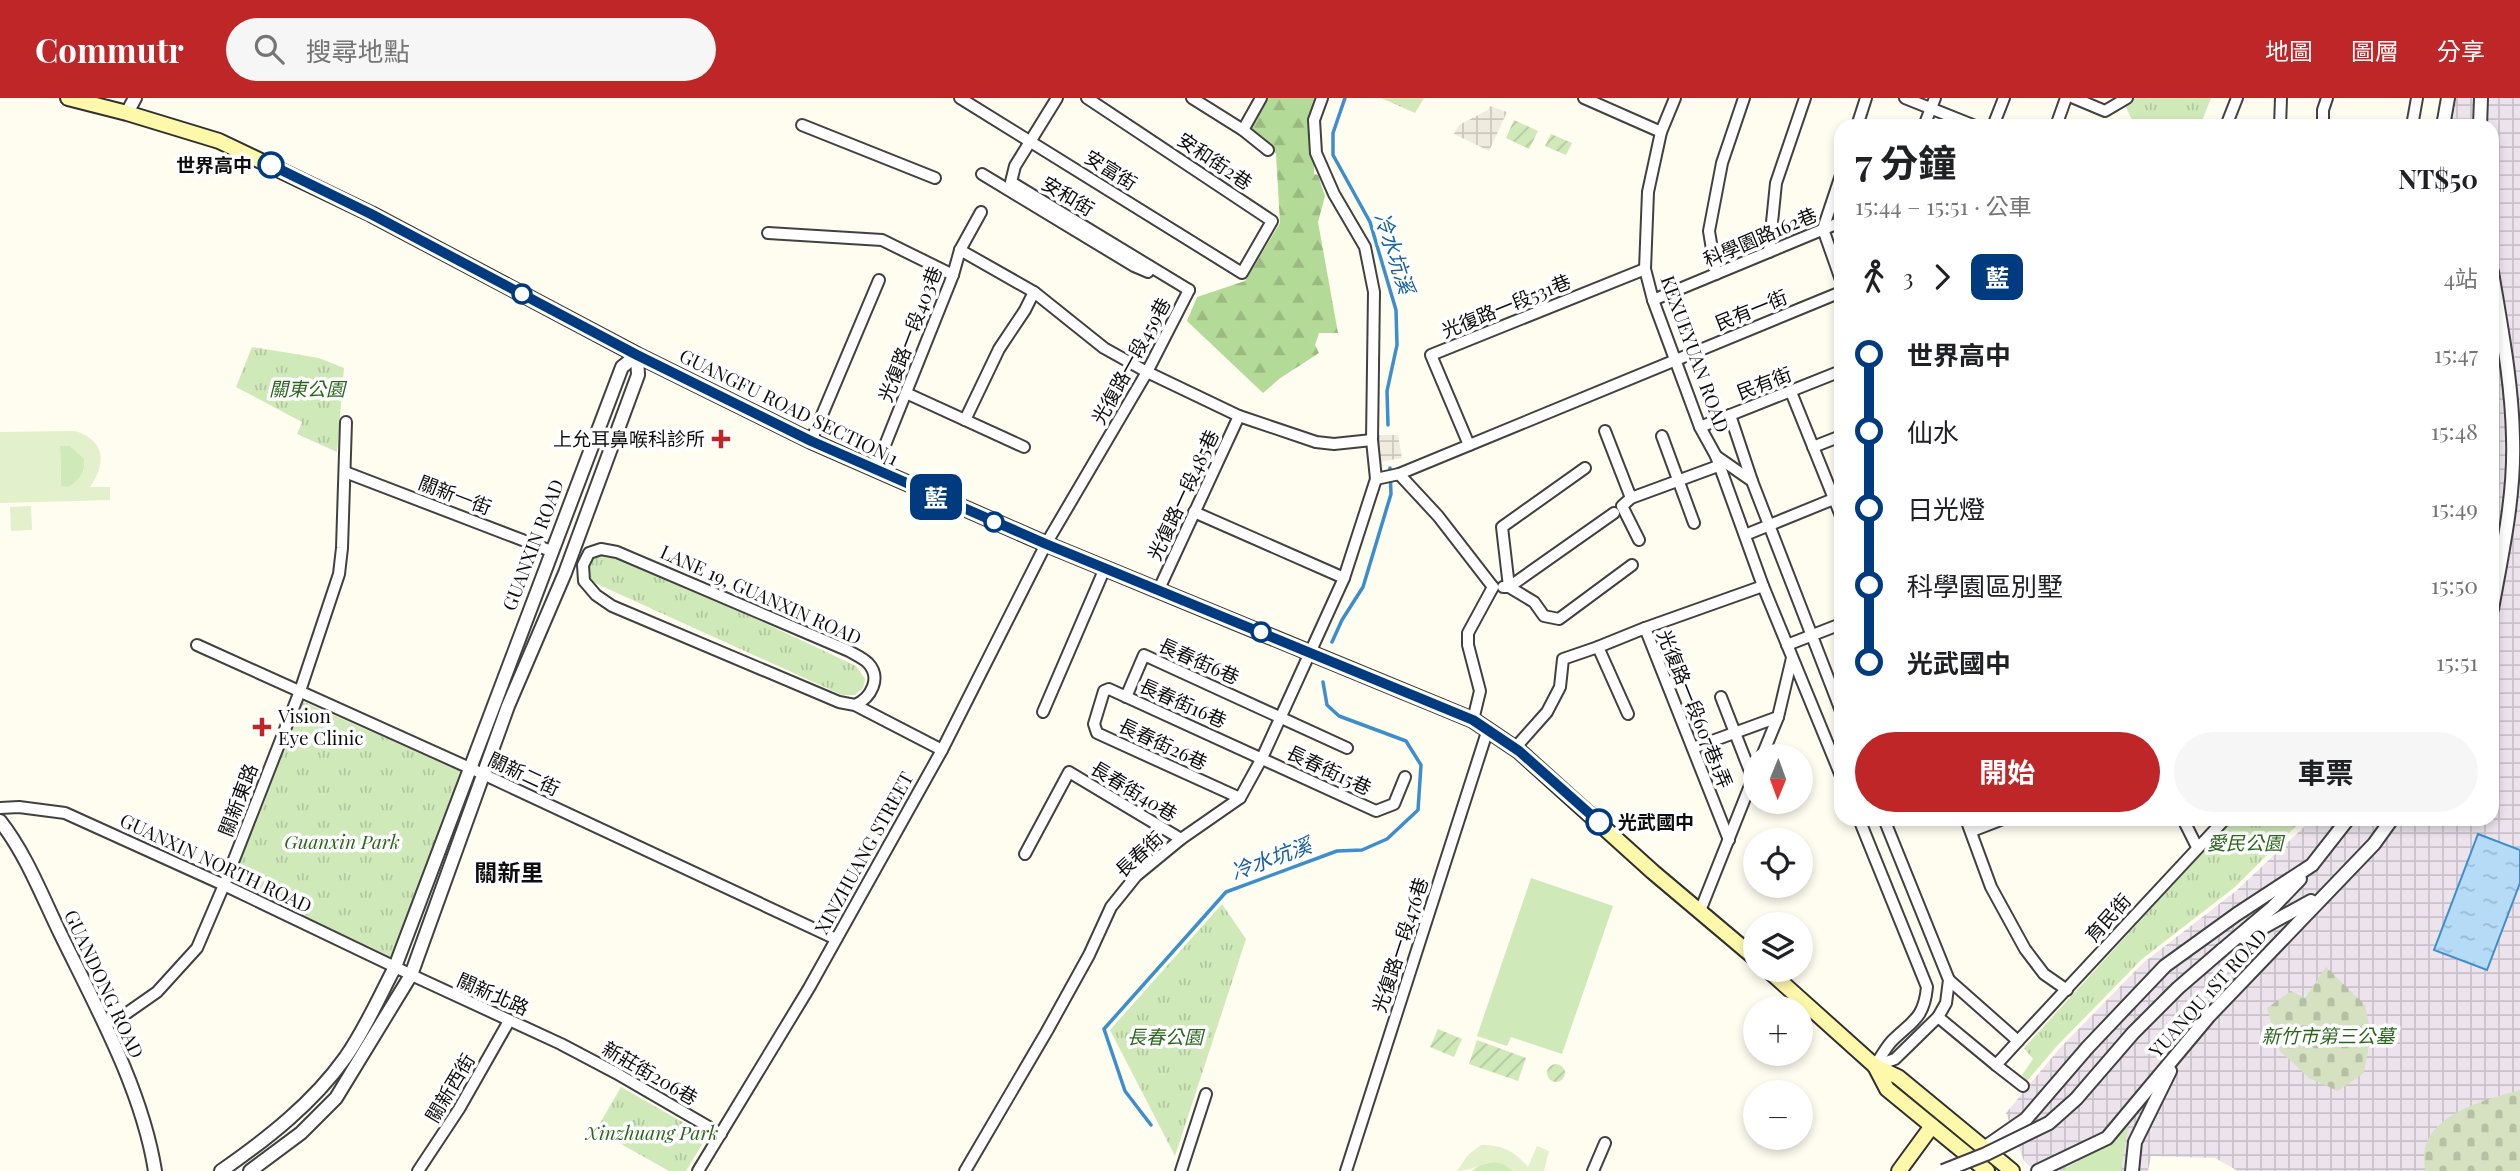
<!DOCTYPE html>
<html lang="zh-TW">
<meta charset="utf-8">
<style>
body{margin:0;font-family:"Playfair Display","Noto Sans TC",serif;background:#f6f6f6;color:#202124;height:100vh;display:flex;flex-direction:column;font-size:26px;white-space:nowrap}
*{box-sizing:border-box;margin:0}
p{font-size:23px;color:#757577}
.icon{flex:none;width:38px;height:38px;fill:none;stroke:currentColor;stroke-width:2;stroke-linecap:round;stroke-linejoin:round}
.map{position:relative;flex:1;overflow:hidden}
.details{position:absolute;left:1834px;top:21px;width:665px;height:707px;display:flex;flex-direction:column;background:#fff;border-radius:21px;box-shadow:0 4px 10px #0003}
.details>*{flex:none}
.badge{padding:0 14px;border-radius:10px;font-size:24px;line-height:46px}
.needle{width:46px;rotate:181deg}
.buttons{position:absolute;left:1743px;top:646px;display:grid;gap:14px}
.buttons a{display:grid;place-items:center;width:70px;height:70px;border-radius:50%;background:#fff;box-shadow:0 4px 10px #0003;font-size:35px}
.map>.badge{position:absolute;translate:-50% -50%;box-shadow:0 0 0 4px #fff}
.legs{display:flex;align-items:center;gap:10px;height:77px;padding:0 21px;font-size:23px}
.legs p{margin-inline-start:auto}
.head{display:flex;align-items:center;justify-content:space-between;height:119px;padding:0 21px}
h1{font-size:38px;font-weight:700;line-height:52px}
.cta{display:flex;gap:14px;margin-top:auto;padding:14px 21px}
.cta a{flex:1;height:80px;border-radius:42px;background:#be2628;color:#fff;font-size:28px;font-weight:700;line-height:80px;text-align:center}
.cta a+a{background:#f6f6f6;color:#202124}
ul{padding:0 21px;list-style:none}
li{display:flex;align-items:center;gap:24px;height:77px;font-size:26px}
li i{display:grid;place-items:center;width:10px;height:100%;margin:0 9px;background:currentColor}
li i::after{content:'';width:18px;height:18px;margin:-9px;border:5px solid;border-radius:50%;background:#fff}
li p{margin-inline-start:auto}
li:first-child i{background:linear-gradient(#0000 50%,currentColor 0)}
li:last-child i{background:linear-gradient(currentColor 50%,#0000 0)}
header{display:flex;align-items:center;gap:42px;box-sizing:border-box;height:98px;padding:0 35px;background:#be2628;color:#fff}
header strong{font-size:33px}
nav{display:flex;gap:38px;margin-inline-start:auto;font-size:24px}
.search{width:490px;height:63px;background:#f6f6f6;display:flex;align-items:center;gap:18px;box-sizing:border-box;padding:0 24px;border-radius:38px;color:#757577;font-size:26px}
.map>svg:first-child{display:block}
.industrial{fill:url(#industrial-grid)}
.grass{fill:#d0e9b9}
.forest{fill:url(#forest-firs)}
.cemetery{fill:url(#cemetery-stones)}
.park{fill:url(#park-tufts)}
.garden{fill:url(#garden-furrows)}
.pitch{fill:#e2f0cb;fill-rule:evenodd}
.plaza{fill:url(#plaza-grid)}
.water{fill:url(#water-ripples);stroke:#3c8ecd;stroke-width:2}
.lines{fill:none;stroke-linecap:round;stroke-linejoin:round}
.stream{stroke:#3c8ecd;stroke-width:3.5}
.minor-casing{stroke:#414141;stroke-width:14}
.tertiary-casing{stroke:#414141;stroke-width:16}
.secondary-casing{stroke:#303030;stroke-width:18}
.minor{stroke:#fff;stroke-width:10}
.tertiary{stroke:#fff;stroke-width:12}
.secondary{stroke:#fef8ab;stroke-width:14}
.tertiary-bridge-casing{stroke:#414141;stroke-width:16;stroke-linecap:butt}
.tertiary-bridge{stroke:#fff;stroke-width:12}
.line-1-casing{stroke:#fff;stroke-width:16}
.line-1{stroke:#003b80;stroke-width:10}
.stop-1-dot{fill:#fff;stroke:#003b80;stroke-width:3.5}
.poi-dot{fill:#be2628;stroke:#fff;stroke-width:2.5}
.labels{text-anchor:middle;stroke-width:7;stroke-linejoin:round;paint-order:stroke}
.street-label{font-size:19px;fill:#0e0e0e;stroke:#fff}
.stop-label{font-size:19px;font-weight:bold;fill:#0e0e0e;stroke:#fff;text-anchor:end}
.park-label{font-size:19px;font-style:italic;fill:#2b661e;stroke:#fff}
.poi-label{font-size:19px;fill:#0e0e0e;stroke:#fff;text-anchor:end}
.water-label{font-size:21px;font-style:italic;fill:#1860a0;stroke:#fff}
.quarter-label{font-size:23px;font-weight:bold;fill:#0e0e0e;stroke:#fff}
</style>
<header>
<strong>Commutr</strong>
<div class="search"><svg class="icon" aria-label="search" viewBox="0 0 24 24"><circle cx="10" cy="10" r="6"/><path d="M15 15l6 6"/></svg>搜尋地點</div>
<nav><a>地圖</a><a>圖層</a><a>分享</a></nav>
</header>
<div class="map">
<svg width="2520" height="1073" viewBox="0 0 2520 1073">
<defs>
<pattern id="industrial-grid" width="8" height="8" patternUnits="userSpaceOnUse" patternTransform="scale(1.75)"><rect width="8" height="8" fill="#ece3ed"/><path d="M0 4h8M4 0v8" fill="none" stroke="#c9c2ca"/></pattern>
<pattern id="forest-firs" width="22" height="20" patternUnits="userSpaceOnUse" patternTransform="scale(1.75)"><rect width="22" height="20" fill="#b4da98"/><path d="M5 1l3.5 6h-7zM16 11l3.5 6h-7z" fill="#9aba82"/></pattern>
<pattern id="cemetery-stones" width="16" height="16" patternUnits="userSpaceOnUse" patternTransform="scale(1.75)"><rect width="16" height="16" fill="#d5e1c1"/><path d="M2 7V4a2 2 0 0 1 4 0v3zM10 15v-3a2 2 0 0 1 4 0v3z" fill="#b6c0a5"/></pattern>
<pattern id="park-tufts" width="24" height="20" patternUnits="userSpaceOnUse" patternTransform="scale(1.75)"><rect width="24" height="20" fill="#d0e9b9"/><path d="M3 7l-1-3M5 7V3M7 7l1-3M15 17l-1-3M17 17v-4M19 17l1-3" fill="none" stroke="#b1c79e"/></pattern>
<pattern id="garden-furrows" width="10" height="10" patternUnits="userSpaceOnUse" patternTransform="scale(1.75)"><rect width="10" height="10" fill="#d0e9b9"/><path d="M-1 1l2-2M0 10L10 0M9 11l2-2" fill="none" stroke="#b1c79e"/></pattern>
<pattern id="plaza-grid" width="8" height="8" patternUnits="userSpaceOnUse" patternTransform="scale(1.75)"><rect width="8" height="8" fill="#efebde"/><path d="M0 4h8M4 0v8" fill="none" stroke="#ccc8bd"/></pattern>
<pattern id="water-ripples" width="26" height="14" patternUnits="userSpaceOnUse" patternTransform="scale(1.75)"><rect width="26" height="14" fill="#b5dbf6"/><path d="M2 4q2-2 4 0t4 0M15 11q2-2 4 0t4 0" fill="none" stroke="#9abbd2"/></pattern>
</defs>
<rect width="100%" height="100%" fill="#fffcf0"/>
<!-- industrial -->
<polygon class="industrial" points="2443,0 2520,0 2520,1073 2238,1073 2215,1060 2151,1058 2148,1073 2035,1073 2024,1063 2006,1015 2059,951 2143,865 2236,793 2303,730 2311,721 2492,721 2492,28 2436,28"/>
<!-- grass -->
<g class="grass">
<path d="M60,348H70L84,360C86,375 80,381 69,389H61Z"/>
<polygon points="1531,780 1613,808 1562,956 1511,939 1507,948 1477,938"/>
<polygon points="2129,1024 2121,1073 2061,1073 2105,1048"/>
<polygon points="1497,1063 1505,1066 1513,1073 1472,1073 1480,1067"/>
</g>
<!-- forest -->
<polygon class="forest" points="1267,0 1317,0 1310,56 1314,66 1314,76 1318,77 1325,98 1318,124 1338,235 1319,235 1315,247 1319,255 1279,281 1263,295 1187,223 1197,199 1245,183 1280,125 1276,56 1267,43 1249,29"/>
<!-- cemetery -->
<g class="cemetery">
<polygon points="2326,869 2365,907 2371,936 2364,975 2338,993 2309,980 2280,953 2267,910 2291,893 2305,900"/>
<path d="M2520,992V1073H2425C2425,1066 2423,1057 2425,1051C2433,1014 2489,1001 2520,992Z"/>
</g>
<!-- park -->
<g class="park">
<polygon points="1381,0 1424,0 1415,15"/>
<polygon points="2132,0 2211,0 2200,28 2123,28 2132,22 2124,5"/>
<polygon points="252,249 319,260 344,270 337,354 297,336 302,324 236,289"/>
<polygon points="597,451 609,452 856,568 865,581 863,590 855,597 842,597 595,485 587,478 586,463"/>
<polygon points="302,603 462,674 393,864 226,795"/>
<polygon points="2233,721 2303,721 2235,789 2142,861 2056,949 2027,983 2022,977 2033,961 2024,950"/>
<polygon points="1222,806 1246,841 1175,1058 1110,932"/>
<polygon points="621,989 707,1038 686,1073 669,1073 596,1032"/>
</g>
<!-- garden -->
<g class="garden">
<polygon points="1514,22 1538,33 1529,51 1506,40"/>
<polygon points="1551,36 1572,45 1566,57 1545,48"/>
<polygon points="1438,931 1462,941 1454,959 1430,949"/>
<polygon points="1477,942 1526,960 1518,983 1469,966"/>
<circle cx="1556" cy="975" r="9"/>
</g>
<!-- pitch -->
<g class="pitch">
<path d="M75,333C105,342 107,365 90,389H110V402L0,405V334ZM60,348H70L84,360C86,375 80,381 69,389L61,388Z"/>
<polygon points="31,408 32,432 11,433 10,409"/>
<path d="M1481,1047C1503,1047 1514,1053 1528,1069L1537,1048L1549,1053L1544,1073H1513C1491,1054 1480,1073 1457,1073L1468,1057Z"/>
</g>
<!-- plaza -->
<g class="plaza">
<polygon points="1490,8 1507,14 1489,53 1454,36 1459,27 1488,12"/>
<polygon points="1372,337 1398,337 1402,360 1374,365"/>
</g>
<!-- water -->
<polygon class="water" points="2478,736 2520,752 2520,785 2487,872 2434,852"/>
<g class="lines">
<!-- stream -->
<g class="stream">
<polyline points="1345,0 1333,35 1333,57 1370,124 1396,212 1397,247 1387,293 1388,327"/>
<polyline points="1332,544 1342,522 1363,489 1391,396 1390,370"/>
<polyline points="1151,1027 1125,993 1104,931 1226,794 1337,753 1362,752 1387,741 1418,712 1421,667 1406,643 1339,618 1327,607 1323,584"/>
</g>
<defs>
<g id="minor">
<polyline points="960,0 1242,175 1272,123 1087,0"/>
<polyline points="1057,0 1015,68 1011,84 1189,192"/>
<polyline points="1192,0 1243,32 1268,52"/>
<polyline points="1584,0 1661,34"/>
<polyline points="1675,0 1661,34 1648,94 1645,171 1653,202 1700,329 1716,358 1763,488 1841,678"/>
<polyline points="1905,0 1975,28"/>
<polyline points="2074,0 2105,13 2127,0"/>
<polyline points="802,27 935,80"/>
<polyline points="1857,28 1866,0"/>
<polyline points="1924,28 1935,0"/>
<polyline points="1993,28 2004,0"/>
<polyline points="2056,28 2066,0"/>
<polyline points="2226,28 2237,0"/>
<polyline points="2280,28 2281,0"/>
<polyline points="2323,28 2323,12 2327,0"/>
<polyline points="2412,28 2417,0"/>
<polyline points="1243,32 1261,0"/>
<polyline points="982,76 1134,168 1148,174"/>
<polyline points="1823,131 1841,77"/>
<polyline points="1823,131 1841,182"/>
<polyline points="768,135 882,142 953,177"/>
<polyline points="960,152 1034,194 1104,250 1147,274 1239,318 1316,344 1334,346 1372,342"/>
<polyline points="1769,154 1776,85 1805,0"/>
<polyline points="1716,176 1709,133 1722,65 1744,0"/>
<polyline points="1653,202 1841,124"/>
<polyline points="1791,294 1841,418"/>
<polyline points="906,295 1024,349"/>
<polyline points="1730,317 1752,383"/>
<polyline points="965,322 999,251 1025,212 1034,194"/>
<polyline points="1700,329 1841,273"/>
<polyline points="1605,333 1631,400"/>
<polyline points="1662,338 1694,425"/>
<polyline points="811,343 879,182"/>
<polyline points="1469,347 1431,257 1645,171"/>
<polyline points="1813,349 1841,338"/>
<polyline points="1716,358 1752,383 1841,613"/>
<polyline points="1585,370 1502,429 1509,489 1534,504 1544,518 1559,521 1632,467"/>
<polyline points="875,372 953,177 960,152 981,114"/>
<polyline points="345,374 551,453"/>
<polyline points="1399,376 1438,418 1493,489"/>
<polyline points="1376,381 1399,376 1841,194"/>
<polyline points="1194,414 1344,480"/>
<polyline points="1745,437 1841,398"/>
<polyline points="1639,442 1622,408 1631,400 1718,368"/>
<polyline points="1503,489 1509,489 1614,415"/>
<polyline points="1159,491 1239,318"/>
<polyline points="1645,530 1763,488"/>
<polyline points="197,547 483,676 836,841"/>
<polyline points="1787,547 1841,526"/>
<polyline points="1126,599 1144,557 1347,650"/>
<polyline points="1721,599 1753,681"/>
<path d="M855,607C871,600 882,580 868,565C863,560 856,557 849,553L617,454L601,451L589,455L583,467L584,483L596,497L612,508L839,604L855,607L942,652"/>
<polyline points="1043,614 1105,470"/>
<polyline points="1628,616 1598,549 1645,530 1729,742"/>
<polyline points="1473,622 1480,593 1468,547 1468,535 1493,489"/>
<polyline points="1515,650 1547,614 1560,589 1563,561 1598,549"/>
<polyline points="1693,650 1778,619"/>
<polyline points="1762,658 1778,619 1792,560"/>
<polyline points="1240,700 1097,635 1094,626 1104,593 1109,591 1376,713 1394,706 1405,679"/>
<polyline points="0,710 19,709 65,715 224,787 418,880 561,946 616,975 721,1036"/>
<path d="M1859,721L1927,889C1924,921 1912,923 1891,944C1885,951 1880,960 1875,968"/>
<polyline points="1966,721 1991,789 2025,851 2044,876 2067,892"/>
<polyline points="2183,721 2197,749"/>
<polyline points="1972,733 2003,721"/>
<polyline points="1025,756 1069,674 1181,741"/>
<polyline points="1700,813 1755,675"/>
<polyline points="1938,919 1996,967 2018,943 1949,882"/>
<polyline points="104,925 127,915 157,894 197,850 224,787 300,593 339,476 342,450 346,324"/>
<polyline points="2018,943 2225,721"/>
<polyline points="1996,967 2023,988"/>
<polyline points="1875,968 1895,961 1938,919 1946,905 1949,882 1884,721"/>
<polyline points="418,1073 459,1011 509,923"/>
<polyline points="698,1073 809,890 942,652 1046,446 1147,274 1189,192"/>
<polyline points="965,1073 1047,933 1089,857 1111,809 1136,778 1181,741 1240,700 1262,660 1344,480 1376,381 1372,342 1374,194 1365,149 1334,96 1316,55 1314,22 1322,0"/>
<polyline points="1181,1073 1206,996"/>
<polyline points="1346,1073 1488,631"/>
<polyline points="1593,1073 1605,1045"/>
</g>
<g id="tertiary">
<polyline points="127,15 135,0"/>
<polyline points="2443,28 2448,0"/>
<polyline points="2480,28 2481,0"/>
<path d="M2492,174C2501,229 2512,284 2513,340C2515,398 2502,455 2492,511"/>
<path d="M0,723C26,756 42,798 60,835C96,909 142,991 155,1073"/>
<polyline points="2244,840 2311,803"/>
<polyline points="2222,852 2273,809 2300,781"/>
<polyline points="1984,1050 2026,1021 2088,949 2165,868 2237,816 2312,767 2348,721"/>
<path d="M221,1073C267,1041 313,1005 345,960C365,932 379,899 395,869L622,269L637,257"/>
<polyline points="250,1073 301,1035 336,1000 411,877 508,608 565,475 638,277 637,257"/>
<polyline points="2038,1073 2107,1040 2209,918 2374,746 2392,721"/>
<polyline points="2132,1073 2135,1044 2170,973"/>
</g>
<g id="secondary">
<polyline points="68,0 127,15 219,43 371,116 637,257 811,343 1046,446 1473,622 1519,653 1653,774 1755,860"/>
<polyline points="1768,872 1875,968 1898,979 2012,1073"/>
<polyline points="1875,968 1887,991 1987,1073"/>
<polyline points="1899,1073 1932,1028"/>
</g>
</defs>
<!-- minor casing -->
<use href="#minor" class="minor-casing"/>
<!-- tertiary casing -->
<use href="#tertiary" class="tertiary-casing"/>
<!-- secondary casing -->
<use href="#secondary" class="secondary-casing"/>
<!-- minor -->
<use href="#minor" class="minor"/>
<!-- tertiary -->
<use href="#tertiary" class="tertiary"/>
<!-- secondary -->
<use href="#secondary" class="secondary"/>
<defs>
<polyline id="tertiary-bridge" points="1943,1073 1986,1056 2049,1025 2076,1001 2133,935 2178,890 2222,852"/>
</defs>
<!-- tertiary-bridge casing -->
<use href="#tertiary-bridge" class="tertiary-bridge-casing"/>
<!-- tertiary-bridge -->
<use href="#tertiary-bridge" class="tertiary-bridge"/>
</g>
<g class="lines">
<defs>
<polyline id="line-1" points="271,67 371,116 637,257 811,343 1046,446 1473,622 1519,653 1599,724"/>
</defs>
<!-- line-1 casing -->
<use href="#line-1" class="line-1-casing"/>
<!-- line-1 -->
<use href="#line-1" class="line-1"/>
</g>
<!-- markers -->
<g class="stop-1-dot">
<circle cx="271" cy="67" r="12"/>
<circle cx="522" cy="196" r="9"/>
<circle cx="994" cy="424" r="9"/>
<circle cx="1261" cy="534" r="9"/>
<circle cx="1599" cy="724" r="12"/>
</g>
<g class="poi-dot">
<path d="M717.5 330.5h7v7h7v7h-7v7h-7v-7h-7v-7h7z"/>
<path d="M258.5 618.5h7v7h7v7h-7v7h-7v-7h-7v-7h7z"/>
</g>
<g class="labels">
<!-- street labels -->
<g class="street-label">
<text transform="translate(1215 63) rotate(34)" y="7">安和街2巷</text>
<text transform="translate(1111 72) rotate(32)" y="7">安富街</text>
<text transform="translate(1068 98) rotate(31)" y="7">安和街</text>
<text transform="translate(1760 139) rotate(-23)" y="7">科學園路162巷</text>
<text transform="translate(1506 208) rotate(-22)" y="7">光復路一段531巷</text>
<text transform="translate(1751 212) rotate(-22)" y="7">民有一街</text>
<text transform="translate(910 236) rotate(-69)" y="7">光復路一段403巷</text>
<text transform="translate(1695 256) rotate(70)" y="7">KEXUEYUAN ROAD</text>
<text transform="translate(1131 263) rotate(-61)" y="7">光復路一段459巷</text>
<text transform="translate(1764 285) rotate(-21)" y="7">民有街</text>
<text transform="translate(789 309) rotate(26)" y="7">GUANGFU ROAD SECTION 1</text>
<text transform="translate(455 397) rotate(21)" y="7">關新一街</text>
<text transform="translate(1183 397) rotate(-65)" y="7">光復路一段485巷</text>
<text transform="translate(533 447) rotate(-69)" y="7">GUANXIN ROAD</text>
<text transform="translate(761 497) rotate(24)" y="7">LANE 19, GUANXIN ROAD</text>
<text transform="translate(1199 563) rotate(24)" y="7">長春街6巷</text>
<text transform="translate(1183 605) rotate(24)" y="7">長春街16巷</text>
<text transform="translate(1695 611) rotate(68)" y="7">光復路一段607巷1弄</text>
<text transform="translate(1163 646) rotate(25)" y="7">長春街26巷</text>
<text transform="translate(1329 672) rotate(25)" y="7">長春街15巷</text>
<text transform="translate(524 676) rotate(25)" y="7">關新二街</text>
<text transform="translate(1134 693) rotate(31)" y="7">長春街40巷</text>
<text transform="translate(238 702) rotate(-69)" y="7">關新東路</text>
<text transform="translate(864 755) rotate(-61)" y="7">XINZHUANG STREET</text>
<text transform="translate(1139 756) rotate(-43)" y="7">長春街</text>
<text transform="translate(216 765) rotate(25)" y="7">GUANXIN NORTH ROAD</text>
<text transform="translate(2108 820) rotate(-48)" y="7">育民街</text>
<text transform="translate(1400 847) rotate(-72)" y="7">光復路一段476巷</text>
<text transform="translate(104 886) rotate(65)" y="7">GUANDONG ROAD</text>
<text transform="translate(2208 895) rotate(-48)" y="7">YUANQU 1ST ROAD</text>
<text transform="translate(493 896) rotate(24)" y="7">關新北路</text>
<text transform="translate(650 975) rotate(30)" y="7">新莊街206巷</text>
<text transform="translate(450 990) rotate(-59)" y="7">關新西街</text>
</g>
<!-- stop labels -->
<g class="stop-label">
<text x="252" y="74">世界高中</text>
<text x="1618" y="731" text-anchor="start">光武國中</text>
</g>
<!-- park labels -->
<g class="park-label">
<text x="307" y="298">關東公園</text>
<text x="342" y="751">Guanxin Park</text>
<text x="2245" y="752">愛民公園</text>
<text x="2328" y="945">新竹市第三公墓</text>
<text x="1165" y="946">長春公園</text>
<text x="652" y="1042">Xinzhuang Park</text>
</g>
<!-- poi labels -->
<g class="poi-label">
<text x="705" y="348">上允耳鼻喉科診所</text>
<text x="278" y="625" text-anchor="start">Vision<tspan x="278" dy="22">Eye Clinic</tspan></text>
</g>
<!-- water labels -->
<g class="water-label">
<text transform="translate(1394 155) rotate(72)" y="7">冷水坑溪</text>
<text transform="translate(1271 761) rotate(-20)" y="7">冷水坑溪</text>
</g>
<!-- quarter labels -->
<g class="quarter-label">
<text x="509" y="783">關新里</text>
</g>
</g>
</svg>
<div class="buttons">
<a><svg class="needle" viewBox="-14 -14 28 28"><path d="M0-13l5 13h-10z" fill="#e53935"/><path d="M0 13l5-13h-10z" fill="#757577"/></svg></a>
<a><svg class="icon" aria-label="locate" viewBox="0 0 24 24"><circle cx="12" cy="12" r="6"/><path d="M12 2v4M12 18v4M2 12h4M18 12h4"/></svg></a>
<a><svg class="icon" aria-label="layers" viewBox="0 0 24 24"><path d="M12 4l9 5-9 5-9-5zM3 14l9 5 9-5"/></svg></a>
<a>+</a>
<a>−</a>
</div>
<b class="badge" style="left:936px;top:399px;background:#003b80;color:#fff">藍</b>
<section class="details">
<div class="head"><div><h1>7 分鐘</h1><p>15:44 – 15:51 · 公車</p></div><b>NT$50</b></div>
<div class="legs"><svg class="icon" aria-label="walk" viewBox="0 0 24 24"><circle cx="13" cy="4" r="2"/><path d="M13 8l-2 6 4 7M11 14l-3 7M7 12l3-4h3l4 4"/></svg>3<svg class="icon" aria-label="forward" viewBox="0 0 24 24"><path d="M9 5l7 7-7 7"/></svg><b class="badge" style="background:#003b80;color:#fff">藍</b><p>4站</p></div>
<ul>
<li><i style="color:#003b80"></i><b>世界高中</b><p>15:47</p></li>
<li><i style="color:#003b80"></i><span>仙水</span><p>15:48</p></li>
<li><i style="color:#003b80"></i><span>日光燈</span><p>15:49</p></li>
<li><i style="color:#003b80"></i><span>科學園區別墅</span><p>15:50</p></li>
<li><i style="color:#003b80"></i><b>光武國中</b><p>15:51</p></li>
</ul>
<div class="cta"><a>開始</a><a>車票</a></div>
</section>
</div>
